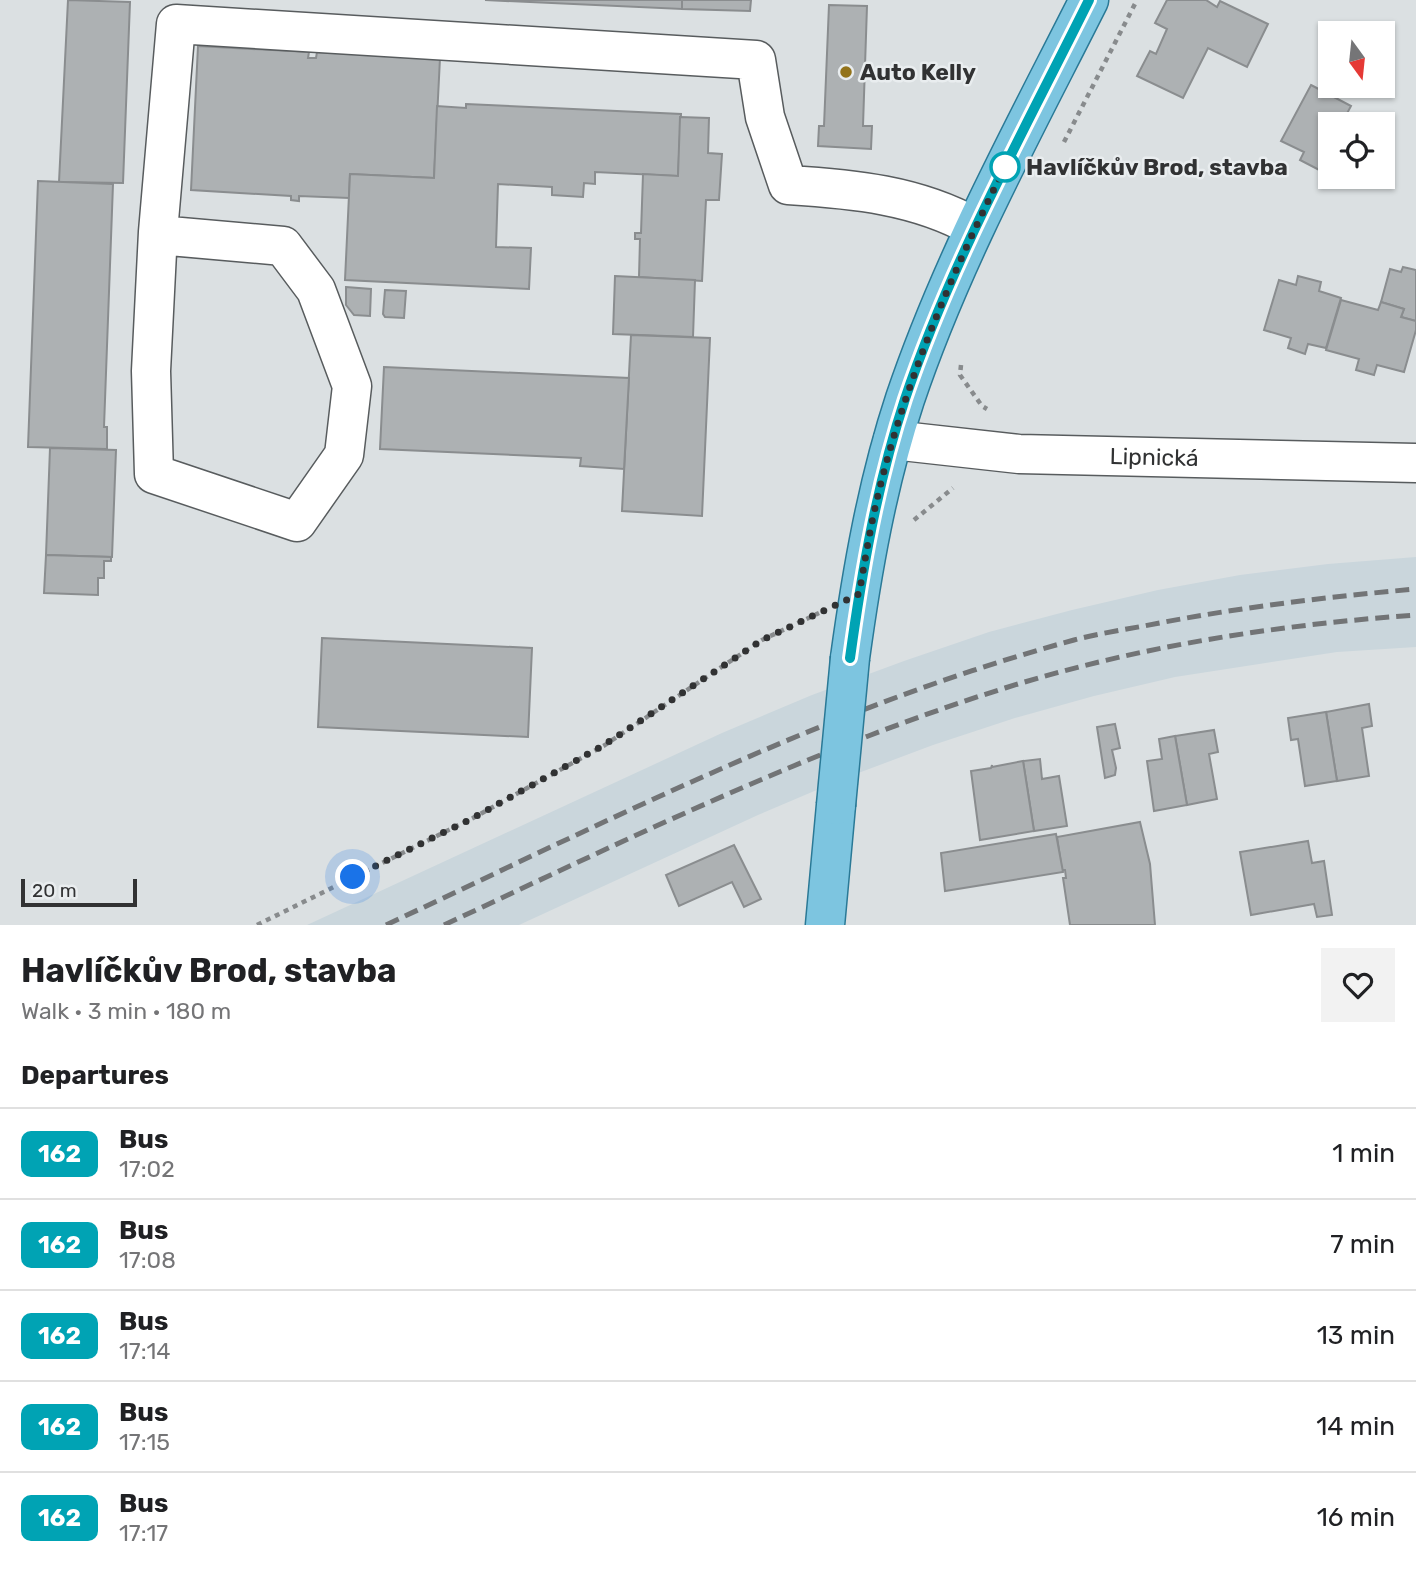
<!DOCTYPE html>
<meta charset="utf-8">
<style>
body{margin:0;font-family:Rubik,sans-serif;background:#f2f2f2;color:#202124;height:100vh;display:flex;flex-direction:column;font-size:26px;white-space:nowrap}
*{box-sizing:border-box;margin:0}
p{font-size:23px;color:#757577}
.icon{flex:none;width:38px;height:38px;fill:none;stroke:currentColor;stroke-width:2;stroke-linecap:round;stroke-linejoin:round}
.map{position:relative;height:925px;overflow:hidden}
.panel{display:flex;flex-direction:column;background:#fff;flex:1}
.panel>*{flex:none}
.badge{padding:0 14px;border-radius:10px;font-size:24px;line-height:46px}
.needle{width:46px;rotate:165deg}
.controls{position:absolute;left:1318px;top:21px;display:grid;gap:14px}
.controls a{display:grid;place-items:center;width:77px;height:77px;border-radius:0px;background:#fff;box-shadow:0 2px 5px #0004;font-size:35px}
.scale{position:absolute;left:21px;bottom:18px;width:116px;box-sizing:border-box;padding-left:7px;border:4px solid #313233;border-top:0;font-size:19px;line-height:24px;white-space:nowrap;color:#313233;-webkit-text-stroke:5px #e9edef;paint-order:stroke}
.you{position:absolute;width:35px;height:35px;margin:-18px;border:5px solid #fff;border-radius:50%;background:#1a73e8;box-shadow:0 0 0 10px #1a73e833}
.map>.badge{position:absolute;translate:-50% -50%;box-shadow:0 0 0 4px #fff}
h2{padding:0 21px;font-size:26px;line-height:63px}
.round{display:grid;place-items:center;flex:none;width:74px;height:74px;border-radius:0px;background:#f2f2f2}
.summary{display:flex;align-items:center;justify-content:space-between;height:119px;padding:0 21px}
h1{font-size:33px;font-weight:700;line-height:52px}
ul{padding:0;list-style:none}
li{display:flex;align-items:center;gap:21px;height:91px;padding:0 21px;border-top:2px solid #e0e0e0}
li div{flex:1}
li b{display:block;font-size:26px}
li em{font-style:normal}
li .badge{min-width:77px;font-weight:700;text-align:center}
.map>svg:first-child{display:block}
.built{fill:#cad6dc}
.building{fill:#adb1b3;stroke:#8a8d8f;stroke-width:2}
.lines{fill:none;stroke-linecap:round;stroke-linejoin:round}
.minor-casing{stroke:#585c5e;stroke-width:41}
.major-casing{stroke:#2a7996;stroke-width:41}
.path{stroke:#888b8d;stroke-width:4.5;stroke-dasharray:5 5;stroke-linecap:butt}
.minor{stroke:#fff;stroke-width:38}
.major{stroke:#7dc5e0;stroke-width:38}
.rail{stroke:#727476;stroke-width:5;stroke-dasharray:14 7;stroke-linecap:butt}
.major-bridge-casing{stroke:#2a7996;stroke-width:41;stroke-linecap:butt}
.major-bridge{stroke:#7dc5e0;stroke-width:38}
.line-casing{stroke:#fff;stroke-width:16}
.line{stroke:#00a3b4;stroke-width:10}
.walk{stroke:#313233;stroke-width:7;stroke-dasharray:0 12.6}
.poi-dot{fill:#93731a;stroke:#e9edef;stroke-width:2.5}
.stop-dot{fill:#fff;stroke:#00a3b4;stroke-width:3.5}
.labels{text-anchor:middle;stroke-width:5;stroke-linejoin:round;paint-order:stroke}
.poi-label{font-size:23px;font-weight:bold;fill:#313233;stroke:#e9edef;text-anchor:start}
.stop-label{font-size:23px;font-weight:bold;fill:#313233;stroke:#e9edef;text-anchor:start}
.street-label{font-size:23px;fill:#313233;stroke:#e9edef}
</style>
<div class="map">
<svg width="1416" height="925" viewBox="0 0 1416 925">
<rect width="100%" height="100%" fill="#dbe0e2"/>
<!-- built -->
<polygon class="built" points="1416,557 1416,647 1337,652 1175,677 1094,696 1015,718 933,745 845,778 758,815 519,925 307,925 722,733 812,695 904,661 989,632 1072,610 1158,590 1240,575 1328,564"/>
<!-- building -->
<g class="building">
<polygon points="68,0 130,2 123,183 59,182"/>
<polygon points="485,0 682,0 682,9"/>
<polygon points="682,0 751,0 750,11 682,9"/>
<polygon points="1167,0 1206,0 1217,7 1220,1 1268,24 1247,67 1208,48 1183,98 1137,76 1150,51 1156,54 1167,29 1155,23"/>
<polygon points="829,5 867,6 863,126 872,126 871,149 818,146 819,126 824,126"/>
<polygon points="198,46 309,52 308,58 316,58 317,52 440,58 434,178 350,174 349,198 299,196 299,201 291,200 291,196 191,190"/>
<polygon points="1311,85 1351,106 1343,121 1349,124 1330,124 1329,175 1300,160 1304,152 1281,141"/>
<polygon points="466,104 681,114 678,176 595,172 595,184 584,183 583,197 552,195 552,187 498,184 496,247 531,248 529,289 345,280 350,174 434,178 437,106 466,108"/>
<polygon points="680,117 709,118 708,153 722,154 719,200 706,200 702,281 639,277 640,239 635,239 635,233 641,233 643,174 678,176"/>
<polygon points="38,181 113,184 104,427 107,427 107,449 28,447"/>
<polygon points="1403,267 1416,270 1416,321 1401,317 1404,309 1381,302 1390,269 1401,272"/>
<polygon points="615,276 695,280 693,337 613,334"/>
<polygon points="1298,276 1321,282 1319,291 1341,298 1326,348 1308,344 1305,354 1288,348 1291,338 1264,330 1279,280 1296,285"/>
<polygon points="346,287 371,289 370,316 354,315 346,305"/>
<polygon points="385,290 406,291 404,318 385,317 383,314"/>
<polygon points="1341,300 1378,310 1381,302 1404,309 1401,317 1416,321 1416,330 1404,372 1377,365 1374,375 1356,370 1359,359 1326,350"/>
<polygon points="631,335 710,338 702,516 622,511"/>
<polygon points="384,367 629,378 624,469 580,466 581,458 380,449"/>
<polygon points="50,448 116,450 112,557 46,555"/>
<polygon points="46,555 111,557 111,561 104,561 104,578 98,578 98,595 44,593"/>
<polygon points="322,638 532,648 528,737 318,727"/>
<polygon points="1369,704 1372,726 1362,728 1369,776 1337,781 1326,712"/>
<polygon points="1326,712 1337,781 1305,786 1298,739 1291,740 1288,718"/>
<polygon points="1115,724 1120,748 1112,750 1116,768 1115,775 1105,778 1097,727"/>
<polygon points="1214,730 1218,752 1209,754 1217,799 1187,805 1175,736"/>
<polygon points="1175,736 1187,805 1154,811 1147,761 1162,759 1159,739"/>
<polygon points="1040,759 1042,779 1059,776 1067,826 1034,831 1023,761"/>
<polygon points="1023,761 1034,831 980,840 971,771 991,768 992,765 992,767"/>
<polygon points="1140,822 1150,864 1155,925 1070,925 1063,878 1066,878 1065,870 1062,870 1057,837"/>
<polygon points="1056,834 1063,872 945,891 941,853"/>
<polygon points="1308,841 1312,863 1324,861 1332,915 1317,917 1314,904 1251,915 1240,852"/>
<polygon points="734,845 761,899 744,907 732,882 679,906 666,875"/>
</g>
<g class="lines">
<defs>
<g id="minor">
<path d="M158,235L283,246L316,290L352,386L344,455L297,522L154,474L151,371L158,232L176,24L756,60L765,117L788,185C853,189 917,195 974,227"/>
<path id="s1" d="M893,440L1019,454L1416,463"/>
</g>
<g id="major">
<path d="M850,658C862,571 877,484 905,399C952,260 1023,131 1089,0"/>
<polyline points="825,925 836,805"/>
</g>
</defs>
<!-- minor casing -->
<use href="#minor" class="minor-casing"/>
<!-- major casing -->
<use href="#major" class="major-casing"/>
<!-- path -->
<g class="path">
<polyline points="1064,142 1137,0"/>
<polyline points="961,365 960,375 982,406 987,409"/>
<polyline points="914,520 953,488"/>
<polyline points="257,925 473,818 605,745 762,640 819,613"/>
</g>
<!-- minor -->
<use href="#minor" class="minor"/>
<!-- major -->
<use href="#major" class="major"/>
<!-- rail -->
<g class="rail">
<path d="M386,925C610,820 834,705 1074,640C1097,634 1121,630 1144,626C1234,608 1325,597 1416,589"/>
<path d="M444,925C628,839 811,749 1005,688C1139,646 1276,625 1416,615"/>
</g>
<defs>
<polyline id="major-bridge" points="836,805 850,658"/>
</defs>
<!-- major-bridge casing -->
<use href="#major-bridge" class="major-bridge-casing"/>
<!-- major-bridge -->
<use href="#major-bridge" class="major-bridge"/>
</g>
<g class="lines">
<defs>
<path id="line" d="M850,658C862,571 877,484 905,399C952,260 1024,131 1089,0"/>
</defs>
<!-- line casing -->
<use href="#line" class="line-casing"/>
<!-- line -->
<use href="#line" class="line"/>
<!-- walk -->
<path class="walk" d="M353,877L473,818L604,745L762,640L859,594C865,561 870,528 878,495C906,378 955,266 1009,159L1005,167"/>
</g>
<!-- markers -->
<circle class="poi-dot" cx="846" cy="72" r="7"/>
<circle class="stop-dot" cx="1005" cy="167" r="14"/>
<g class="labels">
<!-- poi labels -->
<g class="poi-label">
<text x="860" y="80">Auto Kelly</text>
</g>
<!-- stop labels -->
<g class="stop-label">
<text x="1026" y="175">Havlíčkův Brod, stavba</text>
</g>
<!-- street labels -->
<g class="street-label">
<text dy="8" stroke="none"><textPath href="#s1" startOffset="262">Lipnická</textPath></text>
</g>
</g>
</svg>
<div class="controls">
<a><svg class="needle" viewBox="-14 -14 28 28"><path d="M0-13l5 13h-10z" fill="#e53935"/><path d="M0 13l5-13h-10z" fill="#757577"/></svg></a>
<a><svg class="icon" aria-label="locate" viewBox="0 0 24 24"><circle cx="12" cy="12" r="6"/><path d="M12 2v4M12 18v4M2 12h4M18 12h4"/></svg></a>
</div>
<div class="scale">20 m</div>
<div class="you" style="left:353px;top:877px"></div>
</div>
<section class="panel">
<div class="summary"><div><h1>Havlíčkův Brod, stavba</h1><p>Walk · 3 min · 180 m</p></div><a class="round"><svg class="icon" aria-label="heart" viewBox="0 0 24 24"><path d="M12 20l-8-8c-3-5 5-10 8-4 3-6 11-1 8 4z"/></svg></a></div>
<h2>Departures</h2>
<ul>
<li><span class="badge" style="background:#00a3b4;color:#fff">162</span><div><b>Bus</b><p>17:02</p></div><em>1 min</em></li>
<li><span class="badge" style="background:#00a3b4;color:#fff">162</span><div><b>Bus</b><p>17:08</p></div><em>7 min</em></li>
<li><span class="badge" style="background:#00a3b4;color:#fff">162</span><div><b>Bus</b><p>17:14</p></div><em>13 min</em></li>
<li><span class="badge" style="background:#00a3b4;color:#fff">162</span><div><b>Bus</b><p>17:15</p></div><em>14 min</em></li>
<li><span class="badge" style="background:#00a3b4;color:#fff">162</span><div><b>Bus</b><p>17:17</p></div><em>16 min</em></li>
</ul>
</section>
